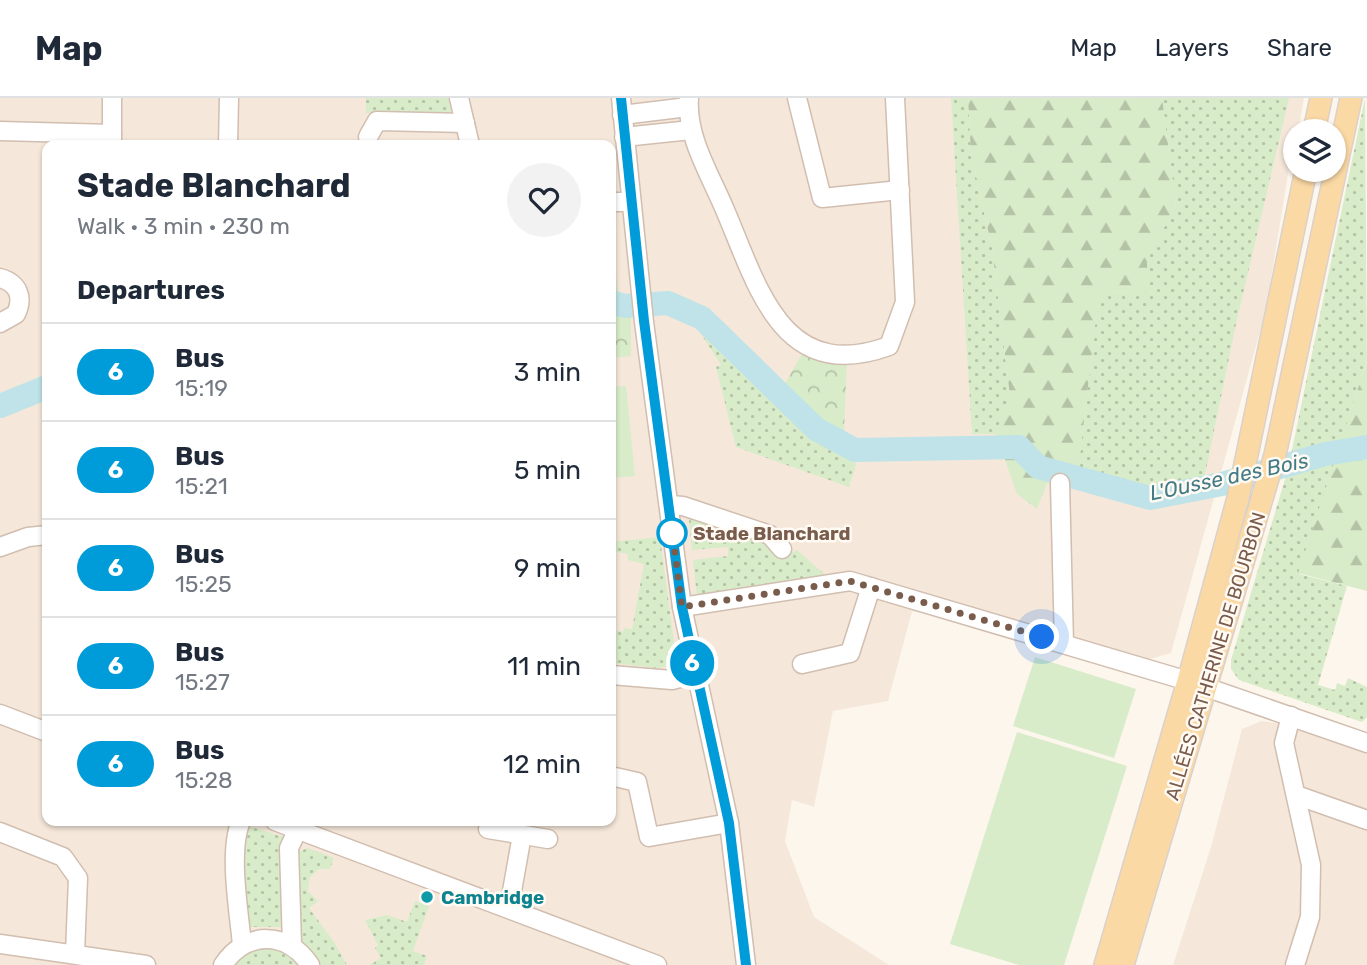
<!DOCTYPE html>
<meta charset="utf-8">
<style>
body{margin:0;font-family:Rubik,sans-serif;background:#f2f2f3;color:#1f2937;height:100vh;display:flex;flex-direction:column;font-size:26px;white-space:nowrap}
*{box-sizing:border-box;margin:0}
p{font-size:23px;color:#747a83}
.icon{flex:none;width:38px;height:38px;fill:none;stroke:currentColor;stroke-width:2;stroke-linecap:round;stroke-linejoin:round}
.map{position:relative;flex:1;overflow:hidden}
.drawer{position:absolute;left:42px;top:42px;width:574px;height:686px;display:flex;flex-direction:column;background:#fff;border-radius:14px;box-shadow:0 2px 5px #0004}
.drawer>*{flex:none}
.badge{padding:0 14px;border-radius:23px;font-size:24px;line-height:46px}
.fabs{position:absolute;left:1283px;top:21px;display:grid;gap:14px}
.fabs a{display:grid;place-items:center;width:63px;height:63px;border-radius:50%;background:#fff;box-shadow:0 2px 5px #0004;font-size:35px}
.you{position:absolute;width:35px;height:35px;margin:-18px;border:5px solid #fff;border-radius:50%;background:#1a73e8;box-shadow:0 0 0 10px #1a73e833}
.map>.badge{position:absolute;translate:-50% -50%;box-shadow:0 0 0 4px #fff}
h2{padding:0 35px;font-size:26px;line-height:63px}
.round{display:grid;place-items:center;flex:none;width:74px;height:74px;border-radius:37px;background:#f2f2f3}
.headline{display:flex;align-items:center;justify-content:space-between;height:119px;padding:0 35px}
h1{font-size:33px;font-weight:700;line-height:52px}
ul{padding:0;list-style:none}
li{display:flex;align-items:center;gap:21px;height:98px;padding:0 35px;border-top:2px solid #e0e1e3}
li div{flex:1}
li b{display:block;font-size:26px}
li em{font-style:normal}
li .badge{min-width:77px;font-weight:700;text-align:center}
header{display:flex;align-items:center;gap:42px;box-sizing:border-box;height:98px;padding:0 35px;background:#fff;border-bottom:2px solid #e0e1e3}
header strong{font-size:33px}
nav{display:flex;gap:38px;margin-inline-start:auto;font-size:24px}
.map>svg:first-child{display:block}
.residential{fill:#f5e8da;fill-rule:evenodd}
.grass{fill:url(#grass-dots)}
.forest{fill:url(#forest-firs)}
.park{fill:url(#park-crowns)}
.garden{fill:#d8ecc9}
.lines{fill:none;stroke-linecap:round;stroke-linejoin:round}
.river{stroke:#bfe3e8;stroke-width:24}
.minor-casing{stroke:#d1beb0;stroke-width:21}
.major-casing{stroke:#dad1cd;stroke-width:24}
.minor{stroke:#fff;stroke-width:18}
.major{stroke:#fbd9a5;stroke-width:21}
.line-casing{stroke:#fff;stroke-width:16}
.line{stroke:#009bd9;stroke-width:10}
.walk{stroke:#7a5c4d;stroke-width:7;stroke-dasharray:0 12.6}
.stop-dot{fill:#fff;stroke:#009bd9;stroke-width:3.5}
.culture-dot{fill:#0f9aa8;stroke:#fffaf3;stroke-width:2.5}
.labels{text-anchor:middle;stroke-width:5;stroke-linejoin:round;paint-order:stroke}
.stop-label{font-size:19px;font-weight:bold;fill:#7a5c4d;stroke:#fffaf3;text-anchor:start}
.street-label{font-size:19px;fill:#7a5c4d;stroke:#fffaf3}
.culture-label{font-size:19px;font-weight:bold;fill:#0d838f;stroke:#fffaf3;text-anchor:start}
.water-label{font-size:21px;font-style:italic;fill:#437c86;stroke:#fffaf3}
</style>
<header>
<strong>Map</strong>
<nav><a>Map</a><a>Layers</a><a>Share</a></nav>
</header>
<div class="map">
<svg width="1367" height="867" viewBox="0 0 1367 867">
<defs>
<pattern id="grass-dots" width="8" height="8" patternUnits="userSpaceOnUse" patternTransform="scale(1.75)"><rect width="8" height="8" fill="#d8ecc9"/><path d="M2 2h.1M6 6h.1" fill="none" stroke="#b4c2a5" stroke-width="1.8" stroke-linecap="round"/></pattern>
<pattern id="forest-firs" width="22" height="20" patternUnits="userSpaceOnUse" patternTransform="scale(1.75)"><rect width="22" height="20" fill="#d8ecc9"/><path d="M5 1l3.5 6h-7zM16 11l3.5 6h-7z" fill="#b4c2a5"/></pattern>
<pattern id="park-crowns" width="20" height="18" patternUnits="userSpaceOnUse" patternTransform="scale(1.75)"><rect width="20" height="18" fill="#d8ecc9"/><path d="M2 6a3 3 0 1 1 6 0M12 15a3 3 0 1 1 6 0" fill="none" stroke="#b4c2a5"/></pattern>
</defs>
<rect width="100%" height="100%" fill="#fdf6ec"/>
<!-- residential -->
<g class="residential">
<path d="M0,0H1304L1298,33H1295L1266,212L1171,555L1146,562L912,513L888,603L833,613L814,709L792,702L785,743L814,819L889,867H0ZM47,47H611V723H47Z"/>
<polygon points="1261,623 1367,638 1367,867 1173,867 1211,749 1242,631"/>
</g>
<!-- grass -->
<g class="grass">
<polygon points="366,0 448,0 451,13 446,19 366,15"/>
<polygon points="951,0 968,0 971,55 992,150 1010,299 996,336 972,336"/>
<polygon points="1162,0 1289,0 1236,226 1200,401 1078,374 1099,194 1147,195 1147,160 1176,108"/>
<polygon points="1365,0 1367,263 1299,476 1347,488 1318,587 1335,592 1337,585 1345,588 1348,580 1367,589 1367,619 1362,624 1239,582 1231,571 1231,562 1288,371"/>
<polygon points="611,131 618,194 619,200 611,197"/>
<polygon points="699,233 794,318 816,342 853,358 856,367 849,389 736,349 716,269 721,267"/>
<polygon points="688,413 758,438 779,460 797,452 827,478 697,499 693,462 728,458 728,449 692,452"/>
<polygon points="660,439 677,567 657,570 611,565 611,531 623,534 624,530 632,531 644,466 628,462 628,456 616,454 611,486 611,444"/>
<polygon points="248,728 284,739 287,822 282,829 248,829 244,822 241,735"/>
<polygon points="308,750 334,760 330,771 319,771 310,779 308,793 318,803 309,810 334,844 347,867 319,867 299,844 295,755"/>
<polygon points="415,803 429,808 413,853 427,858 424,867 370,867 381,860 375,850 378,847 365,822 387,817 407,824"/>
<polygon points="263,849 283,852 300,867 234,867 243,856"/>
</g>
<!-- forest -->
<g class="forest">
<polygon points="968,0 1162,0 1176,108 1147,160 1147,195 1099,194 1078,374 1047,385 1037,411 1017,396 996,336 1010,298 992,150 971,55"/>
<polygon points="1367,263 1367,493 1298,475"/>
</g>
<!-- park -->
<g class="park">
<polygon points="611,212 631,215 631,258 611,260"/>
<polygon points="804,252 847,265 844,333 849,339 826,330 783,289"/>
</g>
<!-- garden -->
<g class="garden">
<polygon points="626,288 635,378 611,380 611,289"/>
<polygon points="1035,559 1136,591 1114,660 1013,628"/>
<polygon points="1017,634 1127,668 1064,867 1019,867 950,846"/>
</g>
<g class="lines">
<!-- river -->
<g class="river">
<polyline points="611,204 625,208 668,205 702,220 816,331 855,352 1019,349 1038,369 1150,400 1222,386 1325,356 1367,349"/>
<polyline points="0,308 47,289"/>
</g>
<defs>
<g id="minor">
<polyline points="112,0 112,47"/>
<polyline points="459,0 470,47"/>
<polyline points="621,0 644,224 682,509 729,725 746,867"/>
<path d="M689,0C686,39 710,76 725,112C758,189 782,287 889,248L905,204L895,0"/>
<polyline points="797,0 822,100 900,92"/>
<polyline points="622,17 688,9"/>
<polyline points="0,33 112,36"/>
<polyline points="368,39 377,23 465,25"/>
<polyline points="624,39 691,32"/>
<polyline points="228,47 229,0"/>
<polyline points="611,104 631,104"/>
<path d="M0,180C18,185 24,199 16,216L0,225"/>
<polyline points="1060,385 1064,545"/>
<polyline points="669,407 683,408 770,437 782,451"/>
<polyline points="0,449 28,439 47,437"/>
<polyline points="682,509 850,483 1188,583 1367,645"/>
<polyline points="802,566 850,555 871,489"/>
<polyline points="611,577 672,582 695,576"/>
<polyline points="0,616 47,634"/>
<polyline points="1291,618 1284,645 1311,767 1310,819 1295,867"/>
<polyline points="615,679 637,684 649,739 729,725"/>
<polyline points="1296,697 1367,722"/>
<path d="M241,723C228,753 239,813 242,847"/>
<polyline points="275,723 657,867"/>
<polyline points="488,731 548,741"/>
<polyline points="0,734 63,759 78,780 75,856"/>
<polyline points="509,810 522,737"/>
<polyline points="0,846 146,867"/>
<polyline points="292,847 289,750 298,731"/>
<path d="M223,867C246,832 288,833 310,867"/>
</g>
<g id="major">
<polyline points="1314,33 1321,0"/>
<polyline points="1105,867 1188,583 1238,400 1306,72"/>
<polyline points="1123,867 1275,357 1351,0"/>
</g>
</defs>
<!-- minor casing -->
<use href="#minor" class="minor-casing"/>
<!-- major casing -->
<use href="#major" class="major-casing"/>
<!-- minor -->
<use href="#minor" class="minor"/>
<!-- major -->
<use href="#major" class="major"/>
</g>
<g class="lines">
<defs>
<polyline id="line" points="621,0 644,223 682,509 729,725 746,867"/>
</defs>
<!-- line casing -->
<use href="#line" class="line-casing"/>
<!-- line -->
<use href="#line" class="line"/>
<!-- walk -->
<polyline class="walk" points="672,435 672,432 682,509 850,483 1042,539"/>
</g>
<!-- markers -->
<circle class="stop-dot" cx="672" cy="435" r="14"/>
<circle class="culture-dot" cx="427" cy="799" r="7"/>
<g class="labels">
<!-- stop labels -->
<g class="stop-label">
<text x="693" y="442">Stade Blanchard</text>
</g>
<!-- street labels -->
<g class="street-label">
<text transform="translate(1215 558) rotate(-73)" y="7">ALLÉES CATHERINE DE BOURBON</text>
</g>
<!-- culture labels -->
<g class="culture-label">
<text x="441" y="806">Cambridge</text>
</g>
<!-- water labels -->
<g class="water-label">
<text transform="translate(1229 379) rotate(-12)" y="7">L'Ousse des Bois</text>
</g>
</g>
</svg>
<div class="fabs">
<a><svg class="icon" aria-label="layers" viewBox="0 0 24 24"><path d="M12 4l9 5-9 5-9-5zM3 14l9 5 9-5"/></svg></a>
</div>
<div class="you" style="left:1042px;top:539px"></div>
<b class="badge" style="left:692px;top:565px;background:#009bd9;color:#fff">6</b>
<section class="drawer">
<div class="headline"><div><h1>Stade Blanchard</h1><p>Walk · 3 min · 230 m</p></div><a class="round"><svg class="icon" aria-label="heart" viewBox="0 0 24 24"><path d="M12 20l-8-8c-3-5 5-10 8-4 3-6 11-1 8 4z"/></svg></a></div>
<h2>Departures</h2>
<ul>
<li><span class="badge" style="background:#009bd9;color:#fff">6</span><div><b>Bus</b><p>15:19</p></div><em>3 min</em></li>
<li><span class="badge" style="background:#009bd9;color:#fff">6</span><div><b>Bus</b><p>15:21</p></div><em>5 min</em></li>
<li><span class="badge" style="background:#009bd9;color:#fff">6</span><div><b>Bus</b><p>15:25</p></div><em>9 min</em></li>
<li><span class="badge" style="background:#009bd9;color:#fff">6</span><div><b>Bus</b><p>15:27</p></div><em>11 min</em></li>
<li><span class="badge" style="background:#009bd9;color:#fff">6</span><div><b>Bus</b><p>15:28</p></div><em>12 min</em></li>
</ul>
</section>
</div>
